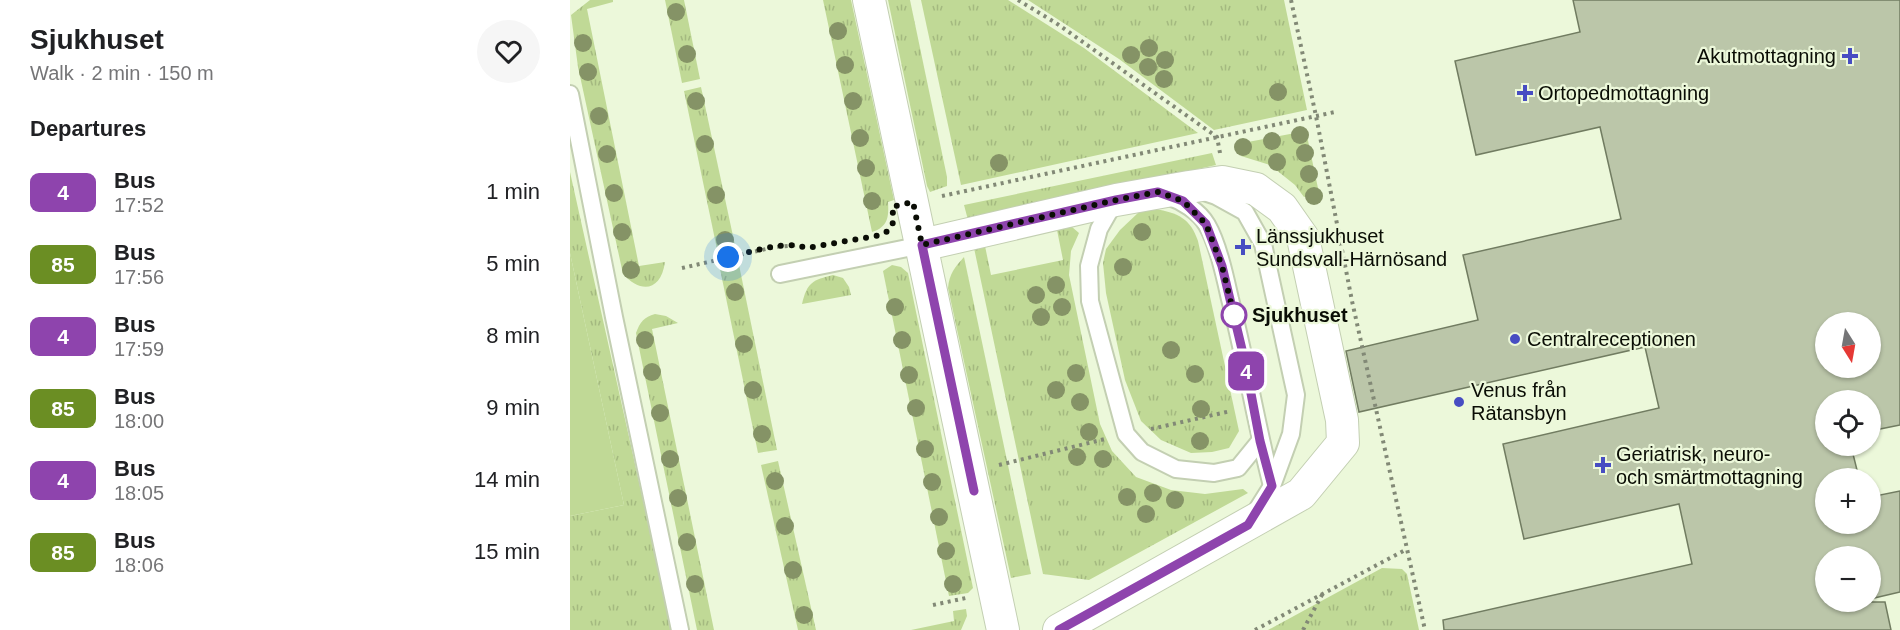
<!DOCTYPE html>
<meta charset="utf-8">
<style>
body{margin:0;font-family:Arial,sans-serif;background:#f6f6f6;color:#202124;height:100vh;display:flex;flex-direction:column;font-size:22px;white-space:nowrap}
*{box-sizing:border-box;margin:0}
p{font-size:20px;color:#757577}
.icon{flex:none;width:33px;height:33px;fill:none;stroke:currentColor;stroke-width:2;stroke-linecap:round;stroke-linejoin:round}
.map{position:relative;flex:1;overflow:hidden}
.details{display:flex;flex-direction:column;background:#fff;width:570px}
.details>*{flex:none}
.badge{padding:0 12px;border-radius:9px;font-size:21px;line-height:39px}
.needle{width:39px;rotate:169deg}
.controls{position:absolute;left:1245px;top:312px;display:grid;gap:12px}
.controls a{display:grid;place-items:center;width:66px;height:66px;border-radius:50%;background:#fff;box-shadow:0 2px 4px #0004;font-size:30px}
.you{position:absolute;width:30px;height:30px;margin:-15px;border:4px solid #fff;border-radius:50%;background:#1a73e8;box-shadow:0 0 0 9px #1a73e833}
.map>.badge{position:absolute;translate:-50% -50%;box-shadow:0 0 0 3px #fff}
h2{padding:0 30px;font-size:22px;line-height:54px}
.round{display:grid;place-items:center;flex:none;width:63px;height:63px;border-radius:32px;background:#f6f6f6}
.summary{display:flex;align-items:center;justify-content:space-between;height:102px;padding:0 30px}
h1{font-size:28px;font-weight:700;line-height:45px}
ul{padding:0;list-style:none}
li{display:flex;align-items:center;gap:18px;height:72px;padding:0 30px}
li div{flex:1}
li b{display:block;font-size:22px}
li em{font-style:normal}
li .badge{min-width:66px;font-weight:700;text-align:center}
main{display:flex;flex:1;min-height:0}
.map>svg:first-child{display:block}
.grass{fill:url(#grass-tufts)}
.park{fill:#c0d996}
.building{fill:#bbc6a9;stroke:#717c61;stroke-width:1.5;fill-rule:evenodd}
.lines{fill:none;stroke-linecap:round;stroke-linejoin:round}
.lane-casing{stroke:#c3cfb2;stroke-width:20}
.street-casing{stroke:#c3cfb2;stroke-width:34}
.path{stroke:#828976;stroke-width:4;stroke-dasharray:3 4.5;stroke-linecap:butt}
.lane{stroke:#fff;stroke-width:16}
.street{stroke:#fff;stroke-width:32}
.tree{fill:#859366}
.line-casing{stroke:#fff;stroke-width:14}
.line{stroke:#8e44ad;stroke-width:9}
.walk{stroke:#0a0d05;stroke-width:6;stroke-dasharray:0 10.8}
.poi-dot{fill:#474dc2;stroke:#ecf8da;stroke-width:2}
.stop-dot{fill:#fff;stroke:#8e44ad;stroke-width:3}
.labels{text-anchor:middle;stroke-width:4.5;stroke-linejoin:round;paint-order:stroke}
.poi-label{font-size:20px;fill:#0a0d05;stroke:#ecf8da;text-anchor:start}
.stop-label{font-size:20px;font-weight:bold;fill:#0a0d05;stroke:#ecf8da;text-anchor:start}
</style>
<main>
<section class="details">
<div class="summary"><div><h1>Sjukhuset</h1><p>Walk · 2 min · 150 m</p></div><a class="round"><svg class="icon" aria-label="heart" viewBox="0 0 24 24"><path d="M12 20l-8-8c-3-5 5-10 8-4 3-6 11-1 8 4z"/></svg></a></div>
<h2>Departures</h2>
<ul>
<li><span class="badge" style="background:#8e44ad;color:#fff">4</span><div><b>Bus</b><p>17:52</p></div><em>1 min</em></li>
<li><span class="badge" style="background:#6b8e23;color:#fff">85</span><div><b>Bus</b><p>17:56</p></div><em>5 min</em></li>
<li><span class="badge" style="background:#8e44ad;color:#fff">4</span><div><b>Bus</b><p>17:59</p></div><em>8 min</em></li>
<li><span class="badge" style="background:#6b8e23;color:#fff">85</span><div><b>Bus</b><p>18:00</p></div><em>9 min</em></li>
<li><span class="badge" style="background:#8e44ad;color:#fff">4</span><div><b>Bus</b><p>18:05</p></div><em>14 min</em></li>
<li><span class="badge" style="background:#6b8e23;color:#fff">85</span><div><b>Bus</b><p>18:06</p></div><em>15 min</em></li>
</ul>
</section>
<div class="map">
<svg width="1330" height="630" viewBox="0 0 1330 630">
<defs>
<pattern id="grass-tufts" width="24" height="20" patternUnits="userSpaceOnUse" patternTransform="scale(1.5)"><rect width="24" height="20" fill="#c0d996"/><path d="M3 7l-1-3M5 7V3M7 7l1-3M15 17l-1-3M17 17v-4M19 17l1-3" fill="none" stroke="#a4b980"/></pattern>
</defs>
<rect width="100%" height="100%" fill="#ecf8da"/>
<!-- grass -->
<g class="grass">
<path d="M20,0H43V2L17,9L69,266L95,262C91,291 71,294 53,274L8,67L1,15Z"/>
<polygon points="95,0 114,0 130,79 112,83"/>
<path d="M253,0H281L324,200L318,202C319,217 318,227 302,232Z"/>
<polygon points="318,0 340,0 377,177 377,186 360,192 357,186"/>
<polygon points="351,0 438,0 514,48 628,133 391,185"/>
<polygon points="458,0 714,0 737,110 644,130 549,59"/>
<polygon points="131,87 166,250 148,254 114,91"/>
<polygon points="736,131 749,193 734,197 725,185 700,165 671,156 667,144"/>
<polygon points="642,153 646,165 398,220 394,205"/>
<polygon points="0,172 102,630 0,630 0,516 54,505 0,253"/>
<path d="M585,209C608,213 620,218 628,241L669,431L659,448L642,452L621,453L591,440L571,421L555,380L536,293L533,263L536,249L550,230L569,212Z"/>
<polygon points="502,227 509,233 501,251 499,275 530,424 542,451 566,477 601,490 635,494 673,489 678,493 519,580 473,574 404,248 415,246 421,275 493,260 487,230"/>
<path d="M394,257L461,574L441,578L378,288C379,274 385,267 394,257Z"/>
<polygon points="168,260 207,450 188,453 149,264"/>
<polygon points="322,265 331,267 338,273 403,588 398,593 379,596 313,271"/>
<path d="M263,275L273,278L279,287L281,295L232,304C237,282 243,280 263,275Z"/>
<path d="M85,314L96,316L108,323L82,329L144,630H127L66,333C70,322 74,317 85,314Z"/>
<polygon points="208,461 246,630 228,630 191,465"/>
<polygon points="812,568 832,569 837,574 849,630 698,630"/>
<polygon points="396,609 397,616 391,630 341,630 384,621 383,611"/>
</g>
<!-- park -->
<polygon class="park" points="0,253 54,505 0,516"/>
<!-- building -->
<path class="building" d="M1003,0H1330V425L1300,431V400H1256V446H1281L1289,478H1256V524H1300V497L1330,491V592L1300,599V556H1256V602H1315L1321,630H874L873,620L1122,564L1109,504L954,539L946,503L933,444L1089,408L1075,347L789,412L776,351L908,320L893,255L1051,219L1030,127L906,155L885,61L1010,32ZM1256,322H1300V368H1256Z"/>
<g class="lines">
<defs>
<g id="lane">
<polyline points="0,94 44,317 110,630"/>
<polyline points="631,191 646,196 675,212 693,244 726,395 721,434 702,486 685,513"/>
<path d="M597,196C612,201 629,211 637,225C648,244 655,277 660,299C676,361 686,424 702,486"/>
<polyline points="545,201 529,229 519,266 520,301 556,434 572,452 606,469 644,473 668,468 690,441"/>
<polyline points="210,274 352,245"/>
</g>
<g id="street">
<polyline points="299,0 433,630"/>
<polyline points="352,245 546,200 619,187 652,182 686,189 712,208 733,238 772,420 773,443 731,494 489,630"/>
</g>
</defs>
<!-- lane casing -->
<use href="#lane" class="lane-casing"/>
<!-- street casing -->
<use href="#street" class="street-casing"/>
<!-- path -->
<g class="path">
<polyline points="448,0 486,23 647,137 650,153"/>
<polyline points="721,0 746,116 782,301 855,630"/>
<polyline points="372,196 765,112"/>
<polyline points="112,268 205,247 228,245"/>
<polyline points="581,429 661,411"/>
<polyline points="429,465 535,439"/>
<polyline points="363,605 396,598"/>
<polyline points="685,630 837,549"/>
<polyline points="733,630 753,593"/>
</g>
<!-- lane -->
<use href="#lane" class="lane"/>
<!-- street -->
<use href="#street" class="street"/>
</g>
<!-- trees -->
<g class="tree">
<circle cx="106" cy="12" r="9"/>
<circle cx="268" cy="31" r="9"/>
<circle cx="13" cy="43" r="9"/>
<circle cx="579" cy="48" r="9"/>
<circle cx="117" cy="54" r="9"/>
<circle cx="561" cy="55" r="9"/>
<circle cx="595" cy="60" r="9"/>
<circle cx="275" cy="65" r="9"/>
<circle cx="578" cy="67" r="9"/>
<circle cx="18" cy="72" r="9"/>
<circle cx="594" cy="79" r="9"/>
<circle cx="708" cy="92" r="9"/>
<circle cx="126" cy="101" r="9"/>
<circle cx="283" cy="101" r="9"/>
<circle cx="29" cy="116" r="9"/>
<circle cx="730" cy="135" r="9"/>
<circle cx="290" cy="138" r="9"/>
<circle cx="702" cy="141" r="9"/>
<circle cx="135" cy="144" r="9"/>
<circle cx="673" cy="147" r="9"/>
<circle cx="735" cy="153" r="9"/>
<circle cx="37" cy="154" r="9"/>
<circle cx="707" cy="162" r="9"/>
<circle cx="429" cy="163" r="9"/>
<circle cx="296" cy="168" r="9"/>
<circle cx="739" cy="174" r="9"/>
<circle cx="44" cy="193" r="9"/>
<circle cx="146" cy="195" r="9"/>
<circle cx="744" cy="196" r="9"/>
<circle cx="302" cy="201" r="9"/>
<circle cx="52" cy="232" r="9"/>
<circle cx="572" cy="232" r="9"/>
<circle cx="155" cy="240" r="9"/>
<circle cx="553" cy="267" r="9"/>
<circle cx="61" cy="270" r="9"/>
<circle cx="486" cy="285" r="9"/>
<circle cx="165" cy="292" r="9"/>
<circle cx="466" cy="295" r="9"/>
<circle cx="325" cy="307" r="9"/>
<circle cx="492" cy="307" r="9"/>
<circle cx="471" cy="317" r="9"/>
<circle cx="75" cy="340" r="9"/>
<circle cx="332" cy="340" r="9"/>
<circle cx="174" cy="344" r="9"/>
<circle cx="601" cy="350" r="9"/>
<circle cx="82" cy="372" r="9"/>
<circle cx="506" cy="373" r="9"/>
<circle cx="625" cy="374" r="9"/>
<circle cx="339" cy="375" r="9"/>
<circle cx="183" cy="390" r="9"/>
<circle cx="486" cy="390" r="9"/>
<circle cx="510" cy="402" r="9"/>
<circle cx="346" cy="408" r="9"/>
<circle cx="631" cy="409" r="9"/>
<circle cx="90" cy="413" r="9"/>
<circle cx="519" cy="432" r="9"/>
<circle cx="192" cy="434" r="9"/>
<circle cx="630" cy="441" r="9"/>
<circle cx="355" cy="449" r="9"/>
<circle cx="507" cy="457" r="9"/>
<circle cx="100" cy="459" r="9"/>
<circle cx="533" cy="459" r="9"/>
<circle cx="205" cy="481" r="9"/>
<circle cx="362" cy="482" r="9"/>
<circle cx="583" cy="493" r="9"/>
<circle cx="557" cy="497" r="9"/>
<circle cx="108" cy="498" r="9"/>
<circle cx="605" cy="500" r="9"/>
<circle cx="576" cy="514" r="9"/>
<circle cx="369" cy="517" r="9"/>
<circle cx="215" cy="526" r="9"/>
<circle cx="117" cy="542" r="9"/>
<circle cx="376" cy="551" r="9"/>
<circle cx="223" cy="570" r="9"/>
<circle cx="125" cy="584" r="9"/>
<circle cx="383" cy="584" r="9"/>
<circle cx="234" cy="615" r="9"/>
</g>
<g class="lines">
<defs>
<polyline id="line" points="404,491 352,245 546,200 588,192 613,201 636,224 652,266 675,362 690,441 702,486 678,525 489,630"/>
</defs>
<!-- line casing -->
<use href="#line" class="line-casing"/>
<!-- line -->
<use href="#line" class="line"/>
<!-- walk -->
<path class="walk" d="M158,257C183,252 213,240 237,248L311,235L318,231L324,221L322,207L343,202L352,245L546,200L588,192L613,201L636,224L652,266L664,315"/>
</g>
<!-- markers -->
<g class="poi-dot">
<path d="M1277 47h6v6h6v6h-6v6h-6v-6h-6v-6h6z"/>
<path d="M952 84h6v6h6v6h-6v6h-6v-6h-6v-6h6z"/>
<path d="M670 238h6v6h6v6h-6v6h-6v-6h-6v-6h6z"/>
<circle cx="945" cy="339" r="6"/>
<circle cx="889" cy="402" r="6"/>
<path d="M1030 456h6v6h6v6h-6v6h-6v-6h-6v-6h6z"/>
</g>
<circle class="stop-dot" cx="664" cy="315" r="12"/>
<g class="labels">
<!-- poi labels -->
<g class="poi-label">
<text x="1266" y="63" text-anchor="end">Akutmottagning</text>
<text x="968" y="100">Ortopedmottagning</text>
<text x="686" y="243">Länssjukhuset<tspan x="686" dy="23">Sundsvall-Härnösand</tspan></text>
<text x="957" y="346">Centralreceptionen</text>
<text x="901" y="397">Venus från<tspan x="901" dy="23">Rätansbyn</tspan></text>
<text x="1046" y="461">Geriatrisk, neuro-<tspan x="1046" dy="23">och smärtmottagning</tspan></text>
</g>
<!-- stop labels -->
<g class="stop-label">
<text x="682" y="322">Sjukhuset</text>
</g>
</g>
</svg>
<div class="controls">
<a><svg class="needle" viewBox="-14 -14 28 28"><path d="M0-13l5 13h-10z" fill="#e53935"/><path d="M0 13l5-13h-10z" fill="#757577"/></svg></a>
<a><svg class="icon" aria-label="locate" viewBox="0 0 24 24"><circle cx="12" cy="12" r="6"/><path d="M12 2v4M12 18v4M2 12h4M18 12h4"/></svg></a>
<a>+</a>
<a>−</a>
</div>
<div class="you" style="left:158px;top:257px"></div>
<b class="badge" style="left:676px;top:371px;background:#8e44ad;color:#fff">4</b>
</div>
</main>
